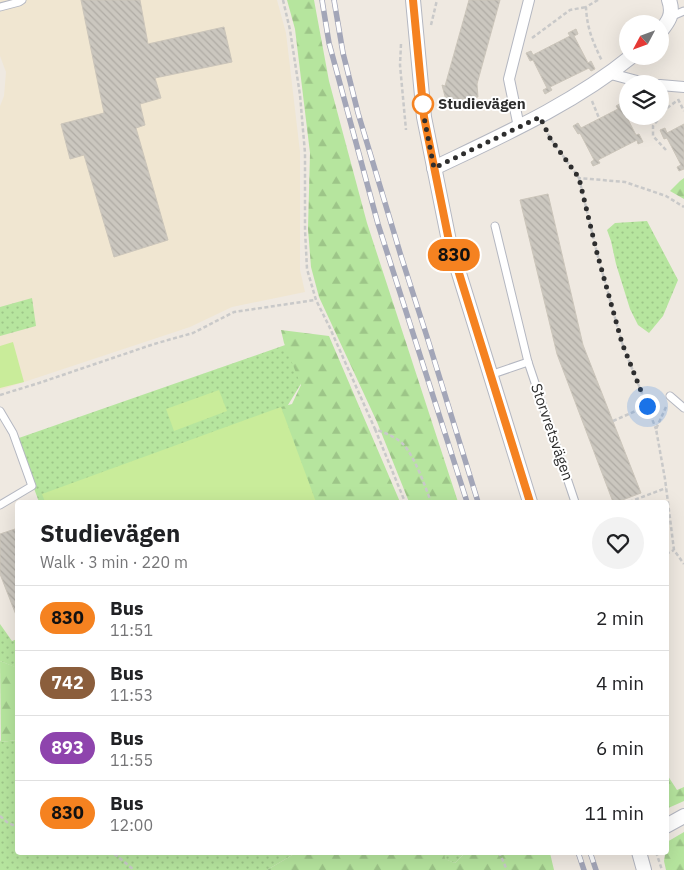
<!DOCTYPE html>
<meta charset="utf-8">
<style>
body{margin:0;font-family:"IBM Plex Sans",sans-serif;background:#f2f2f2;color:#202124;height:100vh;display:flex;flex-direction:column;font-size:19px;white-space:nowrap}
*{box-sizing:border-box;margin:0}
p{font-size:16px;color:#757577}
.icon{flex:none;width:28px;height:28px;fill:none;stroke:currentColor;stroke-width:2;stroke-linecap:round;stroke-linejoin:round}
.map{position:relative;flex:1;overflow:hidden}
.panel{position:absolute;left:15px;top:500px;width:654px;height:355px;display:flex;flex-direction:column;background:#fff;border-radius:5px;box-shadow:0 5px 20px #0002}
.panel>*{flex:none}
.badge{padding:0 10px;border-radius:16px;font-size:18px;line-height:32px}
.needle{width:32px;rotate:229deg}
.tools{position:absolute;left:619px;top:15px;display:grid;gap:10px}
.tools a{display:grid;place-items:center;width:50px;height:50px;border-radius:50%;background:#fff;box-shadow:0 5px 20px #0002;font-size:25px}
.you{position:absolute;width:25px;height:25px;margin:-12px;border:4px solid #fff;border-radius:50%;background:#1a73e8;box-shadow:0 0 0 8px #1a73e833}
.map>.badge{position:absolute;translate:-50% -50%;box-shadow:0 0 0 2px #fff}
.round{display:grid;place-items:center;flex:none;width:52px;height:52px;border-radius:26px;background:#f2f2f2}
.head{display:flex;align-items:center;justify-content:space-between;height:85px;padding:0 25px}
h1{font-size:24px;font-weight:700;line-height:38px}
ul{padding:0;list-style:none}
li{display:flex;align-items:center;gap:15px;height:65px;padding:0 25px;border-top:1px solid #e0e0e0}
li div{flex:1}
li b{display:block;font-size:19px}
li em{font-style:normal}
li .badge{min-width:55px;font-weight:700;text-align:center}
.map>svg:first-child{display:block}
.education{fill:#f0e6d1}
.grass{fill:url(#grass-dots)}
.forest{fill:url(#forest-firs)}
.pitch{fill:#c9ec9a}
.building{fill:url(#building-back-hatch);stroke:#cbc5ba}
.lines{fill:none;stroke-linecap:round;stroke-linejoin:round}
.service-casing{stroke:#b4b7c1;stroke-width:9}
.pedestrian-casing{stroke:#b4b7c1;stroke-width:12}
.minor-casing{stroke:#b4b7c1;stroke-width:16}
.path{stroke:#c9c9c9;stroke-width:2.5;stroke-dasharray:4 2.5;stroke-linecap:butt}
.service{stroke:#fff;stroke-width:7}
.pedestrian{stroke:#fff;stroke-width:10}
.minor{stroke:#fff;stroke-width:14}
.rail-casing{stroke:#a3a6b8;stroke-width:5.5}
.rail{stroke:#fff;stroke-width:4;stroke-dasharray:11;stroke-linecap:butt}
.line-casing{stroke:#fff;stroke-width:11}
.line{stroke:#f58220;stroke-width:8}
.walk{stroke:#2e2e2e;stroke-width:5;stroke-dasharray:0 9}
.stop-dot{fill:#fff;stroke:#f58220;stroke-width:2.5}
.labels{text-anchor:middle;stroke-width:4;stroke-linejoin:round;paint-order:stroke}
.stop-label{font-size:15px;font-weight:bold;fill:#2e2e2e;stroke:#fff;text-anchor:start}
.street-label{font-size:15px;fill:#2e2e2e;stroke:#fff}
</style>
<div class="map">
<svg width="684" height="870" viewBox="0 0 684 870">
<defs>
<pattern id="grass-dots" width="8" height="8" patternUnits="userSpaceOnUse" patternTransform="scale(1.25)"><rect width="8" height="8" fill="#b6e59e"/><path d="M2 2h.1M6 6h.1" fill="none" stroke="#9dc588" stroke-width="1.8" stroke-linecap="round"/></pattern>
<pattern id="forest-firs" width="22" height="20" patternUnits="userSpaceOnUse" patternTransform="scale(1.25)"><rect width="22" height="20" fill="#b6e59e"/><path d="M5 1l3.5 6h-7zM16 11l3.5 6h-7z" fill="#9dc588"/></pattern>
<pattern id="building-back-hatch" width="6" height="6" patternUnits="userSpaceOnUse" patternTransform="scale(1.25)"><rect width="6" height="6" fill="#cbc7bf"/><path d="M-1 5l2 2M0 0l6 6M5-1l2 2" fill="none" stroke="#afaba4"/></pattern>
</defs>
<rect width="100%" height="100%" fill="#efe9e1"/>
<!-- education -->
<polygon class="education" points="0,0 277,0 286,33 300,152 300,270 305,292 232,307 190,327 0,390 0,106 4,96 6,72 0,56"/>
<!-- grass -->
<g class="grass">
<polygon points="647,221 678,280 663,316 649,333 638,325 630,309 616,264 611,241 607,230 615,223"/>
<polygon points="32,298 36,326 0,336 0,307"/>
<polygon points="288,344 302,382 285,410 319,502 39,502 16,439"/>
<polygon points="0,624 12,641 17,639 17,668 0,661"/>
<polygon points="0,740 1,742 17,740 18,852 311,853 294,854 267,870 0,870"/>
<polygon points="444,853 465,853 455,863 444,859"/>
</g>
<!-- forest -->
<g class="forest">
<polygon points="287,0 314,0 329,81 367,223 458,502 409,502 377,422 319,297 311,267 308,229 310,153 295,29"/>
<polygon points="684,178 684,199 670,191 680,181"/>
<polygon points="281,330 329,336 400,502 316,502 281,407 292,404 301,385 284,343"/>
<polygon points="0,661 18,668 17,740 1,742"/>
<polygon points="666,773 677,790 684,787 684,801 666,809"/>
<polygon points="684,832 684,870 666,870 664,861 667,842"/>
<polygon points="311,853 444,853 445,859 455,863 465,853 550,853 554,870 267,870 294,854"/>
</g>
<!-- pitch -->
<g class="pitch">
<polygon points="13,342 24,382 0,388 0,346"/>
<polygon points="219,390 227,411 174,431 166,409"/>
<polygon points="281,407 316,502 45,502 42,494"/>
</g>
<!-- building -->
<g class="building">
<polygon points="81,0 140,0 148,44 224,27 232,62 155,78 161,98 140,104 145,125 136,128 168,240 114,257 84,155 70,159 61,124 104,113"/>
<polygon points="469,0 500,0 477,84 478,97 463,99 462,106 447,104 442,85 445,86"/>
<polygon points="576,29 578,34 574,36 588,63 591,61 595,69 591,71 589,68 550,87 552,90 545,94 543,90 547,88 533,60 530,61 526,53 531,51 533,55 570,36 568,33"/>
<polygon points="623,102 626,107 622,108 636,135 639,134 643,142 638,144 637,140 598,160 600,163 593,166 591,162 594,160 580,133 578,134 573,126 578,123 581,128 618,109 616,106"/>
<polygon points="684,124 684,169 679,171 677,167 681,165 667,138 664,139 660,130 665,128 667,133"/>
<polygon points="548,194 583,345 641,493 617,502 613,502 557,354 520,200"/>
<polygon points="18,528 18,620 0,574 0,534"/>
</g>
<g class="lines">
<defs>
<g id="service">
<polyline points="0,7 19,2 22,0"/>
<polyline points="670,17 684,11"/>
<polyline points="495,226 528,362 575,502"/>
<polyline points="490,375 528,362"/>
<polyline points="670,396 684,408"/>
<polyline points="0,411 13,433 32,486 0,505"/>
</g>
<g id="pedestrian">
<polyline points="611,74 648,84"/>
<polyline points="660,85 684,87"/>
<polyline points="519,127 509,79 529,0"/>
</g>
<g id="minor">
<polyline points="413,0 424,117 449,241 530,502"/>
<path d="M660,32C669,21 674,14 669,0"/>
<path d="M434,168C503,135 573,104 632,56"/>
<polyline points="666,826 684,816"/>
<polyline points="639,852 644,870"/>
</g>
</defs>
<!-- service casing -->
<use href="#service" class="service-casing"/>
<!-- pedestrian casing -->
<use href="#pedestrian" class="pedestrian-casing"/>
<!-- minor casing -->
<use href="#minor" class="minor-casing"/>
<!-- path -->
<g class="path">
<path d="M283,0L290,30L300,95L305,153V230L307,269L316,300L329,326L375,429C385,433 396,437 403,444C415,457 425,486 431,502"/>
<path d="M598,0L586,7C587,29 593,42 602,61"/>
<polyline points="431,25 437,0"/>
<polyline points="532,38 570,10 586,7"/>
<polyline points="401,44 400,65 406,130"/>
<polyline points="678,99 684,111"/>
<polyline points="592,101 599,118"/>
<polyline points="545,128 550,138 579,178 625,182 666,196 684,207"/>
<polyline points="666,150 653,136 653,126 667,108 678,100"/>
<polyline points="579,178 597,253 622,343 656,429"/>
<polyline points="0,395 39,383 154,344 193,333 234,312 315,300"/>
<polyline points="666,407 656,429 665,479 674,550 684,564"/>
<polyline points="613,421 647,406"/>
<polyline points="375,429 405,502"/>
<polyline points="629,502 666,488"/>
<polyline points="666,554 674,550"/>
<polyline points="0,816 8,823 18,827"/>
<polyline points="108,852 116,855 134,870"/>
<polyline points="499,852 507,870"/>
<polyline points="656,852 662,870"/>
</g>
<!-- service -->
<use href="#service" class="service"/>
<!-- pedestrian -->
<use href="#pedestrian" class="pedestrian"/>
<!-- minor -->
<use href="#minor" class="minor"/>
<defs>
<g id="rail">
<polyline points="322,0 329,43 378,224 467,502"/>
<polyline points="334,0 343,53 358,113 401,256 428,340 478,502"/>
<polyline points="578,852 584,870"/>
<polyline points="590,852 596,870"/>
</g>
</defs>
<!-- rail casing -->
<use href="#rail" class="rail-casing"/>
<!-- rail -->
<use href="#rail" class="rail"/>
</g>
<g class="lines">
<defs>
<polyline id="line" points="413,0 424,117 449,241 530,502"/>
</defs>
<!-- line casing -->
<use href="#line" class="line-casing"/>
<!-- line -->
<use href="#line" class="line"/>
<!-- walk -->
<polyline class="walk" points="423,104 422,99 424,117 434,168 540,117 550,138 579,178 597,253 622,343 647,406"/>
</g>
<!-- markers -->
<circle class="stop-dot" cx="423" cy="104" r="10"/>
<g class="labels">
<!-- stop labels -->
<g class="stop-label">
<text x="438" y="109">Studievägen</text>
</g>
<!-- street labels -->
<g class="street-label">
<text transform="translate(552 432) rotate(71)" y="5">Storvretsvägen</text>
</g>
</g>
</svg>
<div class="tools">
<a><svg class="needle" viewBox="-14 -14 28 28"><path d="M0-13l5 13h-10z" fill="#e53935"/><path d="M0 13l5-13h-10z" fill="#757577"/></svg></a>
<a><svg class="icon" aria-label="layers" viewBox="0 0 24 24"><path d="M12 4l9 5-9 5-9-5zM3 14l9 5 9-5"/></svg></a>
</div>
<div class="you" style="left:647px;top:406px"></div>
<b class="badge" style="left:454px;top:255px;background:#f58220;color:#111">830</b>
<section class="panel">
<div class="head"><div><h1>Studievägen</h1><p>Walk · 3 min · 220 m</p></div><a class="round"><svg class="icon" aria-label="heart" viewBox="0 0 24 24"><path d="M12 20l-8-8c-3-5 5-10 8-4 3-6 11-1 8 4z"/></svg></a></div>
<ul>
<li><span class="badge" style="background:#f58220;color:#111">830</span><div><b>Bus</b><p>11:51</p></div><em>2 min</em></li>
<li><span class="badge" style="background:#8b5e3c;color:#fff">742</span><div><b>Bus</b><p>11:53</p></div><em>4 min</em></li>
<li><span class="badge" style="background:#8e44ad;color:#fff">893</span><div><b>Bus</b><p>11:55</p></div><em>6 min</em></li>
<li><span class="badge" style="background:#f58220;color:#111">830</span><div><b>Bus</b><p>12:00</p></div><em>11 min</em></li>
</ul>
</section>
</div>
